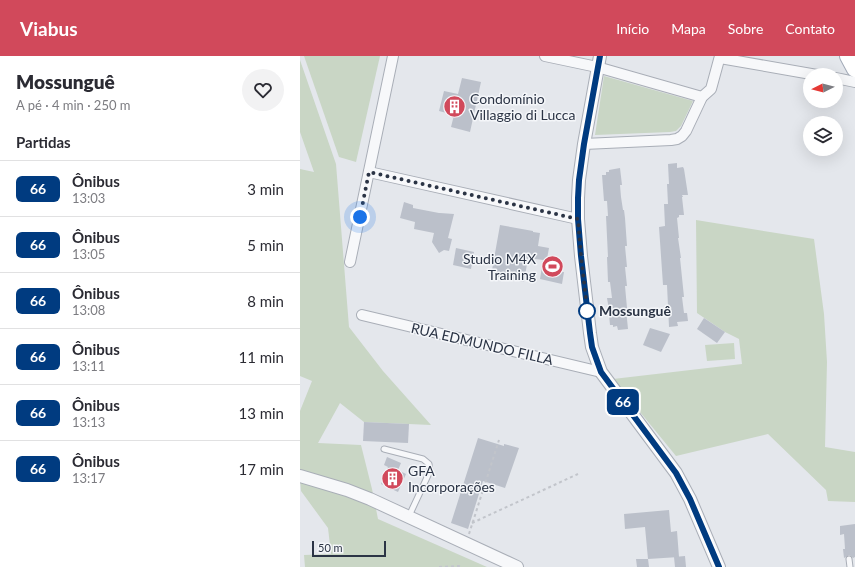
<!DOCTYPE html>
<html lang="pt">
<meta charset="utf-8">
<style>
body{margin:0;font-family:Lato,sans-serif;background:#f2f2f3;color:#2b2b33;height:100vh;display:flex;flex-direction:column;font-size:15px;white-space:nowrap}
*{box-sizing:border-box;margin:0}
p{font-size:13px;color:#7c7c81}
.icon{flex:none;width:22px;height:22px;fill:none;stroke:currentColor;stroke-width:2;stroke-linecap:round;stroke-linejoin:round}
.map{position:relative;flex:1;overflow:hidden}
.sheet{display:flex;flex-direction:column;background:#fff;width:300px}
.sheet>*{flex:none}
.badge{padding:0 8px;border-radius:6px;font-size:14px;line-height:26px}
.needle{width:26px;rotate:264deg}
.tools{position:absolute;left:503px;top:12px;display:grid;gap:8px}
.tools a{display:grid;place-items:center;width:40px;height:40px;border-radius:50%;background:#fff;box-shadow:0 4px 16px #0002;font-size:20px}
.scale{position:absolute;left:12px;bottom:10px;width:74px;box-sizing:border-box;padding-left:4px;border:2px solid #2b3445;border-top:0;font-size:11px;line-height:14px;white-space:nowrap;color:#2b3445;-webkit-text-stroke:3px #f4f6f9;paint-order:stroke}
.you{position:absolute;width:20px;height:20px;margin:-10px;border:3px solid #fff;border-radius:50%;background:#1a73e8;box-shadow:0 0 0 6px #1a73e833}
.map>.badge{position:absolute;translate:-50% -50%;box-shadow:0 0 0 2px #fff}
h2{padding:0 16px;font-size:15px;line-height:36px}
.round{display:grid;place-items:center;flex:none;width:42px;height:42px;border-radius:21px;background:#f2f2f3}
.summary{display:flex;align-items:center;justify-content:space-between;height:68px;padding:0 16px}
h1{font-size:19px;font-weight:800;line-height:30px}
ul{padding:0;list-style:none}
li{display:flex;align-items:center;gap:12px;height:56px;padding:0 16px;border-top:1px solid #e1e1e2}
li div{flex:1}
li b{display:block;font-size:15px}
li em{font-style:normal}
li .badge{min-width:44px;font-weight:700;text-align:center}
header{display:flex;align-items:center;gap:24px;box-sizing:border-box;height:56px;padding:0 20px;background:#d1495b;color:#fff}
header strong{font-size:19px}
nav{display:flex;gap:22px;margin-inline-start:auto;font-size:14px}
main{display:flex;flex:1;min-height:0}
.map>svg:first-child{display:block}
.green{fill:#c9d6c5}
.building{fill:#bbc0ca}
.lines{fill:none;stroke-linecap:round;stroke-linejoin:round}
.service-casing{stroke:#a9aeb7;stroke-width:7}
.minor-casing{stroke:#a9aeb7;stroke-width:12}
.tertiary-casing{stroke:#a9aeb7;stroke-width:14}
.primary-casing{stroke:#a3abb8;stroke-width:18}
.path{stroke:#c2c5cb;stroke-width:2;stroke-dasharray:3 3;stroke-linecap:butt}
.service{stroke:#f7f8fa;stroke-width:5}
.minor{stroke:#f7f8fa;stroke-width:10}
.tertiary{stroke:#f7f8fa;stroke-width:12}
.primary{stroke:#fff;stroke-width:16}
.line-casing{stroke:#fff;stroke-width:9}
.line{stroke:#003b80;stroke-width:6}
.walk{stroke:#2b3445;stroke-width:4;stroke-dasharray:0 7.2}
.stop-dot{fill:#fff;stroke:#003b80;stroke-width:2}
.labels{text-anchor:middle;stroke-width:3;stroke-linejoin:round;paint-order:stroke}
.poi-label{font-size:14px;fill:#2b3445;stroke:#f4f6f9;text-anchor:start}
.stop-label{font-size:14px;font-weight:bold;fill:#2b3445;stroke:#f4f6f9;text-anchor:start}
.street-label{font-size:14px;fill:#2b3445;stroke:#f4f6f9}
</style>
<header>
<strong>Viabus</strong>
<nav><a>Início</a><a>Mapa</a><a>Sobre</a><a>Contato</a></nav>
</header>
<main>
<section class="sheet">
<div class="summary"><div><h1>Mossunguê</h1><p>A pé · 4 min · 250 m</p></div><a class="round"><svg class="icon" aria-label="heart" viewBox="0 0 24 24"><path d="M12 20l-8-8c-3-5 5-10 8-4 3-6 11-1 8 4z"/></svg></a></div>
<h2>Partidas</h2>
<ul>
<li><span class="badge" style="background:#003b80;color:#fff">66</span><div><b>Ônibus</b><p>13:03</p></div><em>3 min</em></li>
<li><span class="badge" style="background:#003b80;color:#fff">66</span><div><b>Ônibus</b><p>13:05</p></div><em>5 min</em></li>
<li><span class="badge" style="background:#003b80;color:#fff">66</span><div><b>Ônibus</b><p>13:08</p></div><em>8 min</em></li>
<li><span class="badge" style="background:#003b80;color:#fff">66</span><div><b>Ônibus</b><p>13:11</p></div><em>11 min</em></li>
<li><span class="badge" style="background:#003b80;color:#fff">66</span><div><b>Ônibus</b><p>13:13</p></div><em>13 min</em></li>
<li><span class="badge" style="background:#003b80;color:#fff">66</span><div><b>Ônibus</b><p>13:17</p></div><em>17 min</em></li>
</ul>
</section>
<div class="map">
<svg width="555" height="511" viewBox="0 0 555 511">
<rect width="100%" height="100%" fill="#e4e7ec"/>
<!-- green -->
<g class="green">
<polygon points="4,0 80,0 56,106 39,101"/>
<polygon points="0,4 36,108 49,271 83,315 131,369 64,366 40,347 18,387 61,389 72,433 78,463 187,511 5,511 4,499 31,498 28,472 1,435 0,422 0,355 12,325 0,320 0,113 14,116 0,76"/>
<polygon points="304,20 393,45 381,70 376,75 370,76 295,79"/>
<polygon points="396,164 514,183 524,258 527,306 525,391 555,396 555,446 528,445 526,434 468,378 376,400 313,323 442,308 439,283 425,276 397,257"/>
<polygon points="434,287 435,303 407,305 405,289"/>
</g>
<!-- building -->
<g class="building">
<polygon points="162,22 181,26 170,76 151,71 154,59 139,55 144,35 158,38"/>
<polygon points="377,107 377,112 383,111 384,113 388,139 382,139 383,141 382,141 384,159 379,159 379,161 377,162 379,182 378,182 381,202 380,202 384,241 382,241 384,257 387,257 388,265 377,266 378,270 369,271 367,229 363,229 359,171 365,170 364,148 368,148 367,128 369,128 368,108"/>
<polygon points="320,112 322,129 320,129 321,141 323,154 324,154 325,162 327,190 325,190 327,211 325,211 327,230 325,230 327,252 326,253 328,273 318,274 317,270 313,271 313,269 310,269 308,248 307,242 312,242 310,226 308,226 307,201 308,201 306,160 308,160 307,145 304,145 302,119 306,119 306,116 309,116 309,114"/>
<polygon points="104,146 113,149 113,152 139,157 140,157 154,158 148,182 152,183 149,195 144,194 139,197 132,186 134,177 114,173 115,166 100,162"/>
<polygon points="200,169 233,175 233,176 240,177 238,190 249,192 247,203 263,206 261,216 264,216 262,228 240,223 243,204 228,202 224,226 191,220"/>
<polygon points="156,192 174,196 171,213 153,209"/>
<polygon points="404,262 425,276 417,287 397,273"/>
<polygon points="350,272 370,278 361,296 343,289"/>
<polygon points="64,366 109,368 108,387 63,385"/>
<polygon points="178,382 204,390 204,388 219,392 205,432 183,425 168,473 151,467"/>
<polygon points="87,401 101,407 98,414 106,418 98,436 81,428 88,411 84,409"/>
<polygon points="369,454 371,476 377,475 379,501 348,503 345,471 325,473 324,458"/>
<polygon points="555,468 555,501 553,502 551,500 549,499 544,502 543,493 545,493 544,478 540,479 540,470"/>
<polygon points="385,500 386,511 375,511 374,501"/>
<polygon points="336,503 348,503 349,511 337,511"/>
</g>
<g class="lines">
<defs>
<g id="service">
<polyline points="84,393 123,403 129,408 130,415 109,460"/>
<polyline points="549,503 550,511"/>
</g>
<g id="minor">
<polyline points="245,0 297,11 402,41"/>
<polyline points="420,2 517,19"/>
<polyline points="536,22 555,26"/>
<polyline points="284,88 371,84 377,83 382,80 386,75 402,41 411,33 420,0"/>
<polyline points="69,116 278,163"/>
<polyline points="50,206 93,0"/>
<polyline points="62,259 301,316"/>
</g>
<g id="tertiary">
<polyline points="300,0 284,88 279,124 278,142 278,163 281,200 290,277 292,291 301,316 376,417 390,443 419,511"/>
<polyline points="0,420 47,434 70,443 217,511"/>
</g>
<polyline id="primary" points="548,0 555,13"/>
</defs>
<!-- service casing -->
<use href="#service" class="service-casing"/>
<!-- minor casing -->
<use href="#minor" class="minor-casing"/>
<!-- tertiary casing -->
<use href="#tertiary" class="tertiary-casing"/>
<!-- primary casing -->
<use href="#primary" class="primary-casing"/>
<!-- path -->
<g class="path">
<polyline points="172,467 278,418"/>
<polyline points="169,478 199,384"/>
<polyline points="139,511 159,510 161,511"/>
</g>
<!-- service -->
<use href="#service" class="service"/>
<!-- minor -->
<use href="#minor" class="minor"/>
<!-- tertiary -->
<use href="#tertiary" class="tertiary"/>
<!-- primary -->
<use href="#primary" class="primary"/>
</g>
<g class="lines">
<defs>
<polyline id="line" points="300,0 284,88 279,124 278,142 278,163 281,200 290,277 292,291 301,316 376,417 390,443 419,511"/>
</defs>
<!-- line casing -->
<use href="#line" class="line-casing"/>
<!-- line -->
<use href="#line" class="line"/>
<!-- walk -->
<polyline class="walk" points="60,161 69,116 278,163 281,200 288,261 287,255"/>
</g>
<!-- icons -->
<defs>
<symbol id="building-disc" viewBox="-11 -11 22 22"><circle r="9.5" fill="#d1495b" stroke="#f4f6f9"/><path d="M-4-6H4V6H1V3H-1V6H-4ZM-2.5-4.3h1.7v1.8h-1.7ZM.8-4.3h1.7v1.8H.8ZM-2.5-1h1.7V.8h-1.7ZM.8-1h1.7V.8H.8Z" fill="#fff"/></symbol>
<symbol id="stadium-disc" viewBox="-11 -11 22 22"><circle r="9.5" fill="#d1495b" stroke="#f4f6f9"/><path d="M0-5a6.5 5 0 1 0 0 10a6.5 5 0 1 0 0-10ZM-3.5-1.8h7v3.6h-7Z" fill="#fff"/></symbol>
</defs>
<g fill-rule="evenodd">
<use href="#building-disc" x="142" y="38" width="25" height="25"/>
<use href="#stadium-disc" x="240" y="198" width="25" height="25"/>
<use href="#building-disc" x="80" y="410" width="25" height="25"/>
</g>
<!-- markers -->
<circle class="stop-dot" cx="287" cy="255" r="8"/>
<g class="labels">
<!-- poi labels -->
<g class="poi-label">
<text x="170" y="48">Condomínio<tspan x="170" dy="16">Villaggio di Lucca</tspan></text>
<text x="236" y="208" text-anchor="end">Studio M4X<tspan x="236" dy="16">Training</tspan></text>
<text x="108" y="420">GFA<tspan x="108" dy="16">Incorporações</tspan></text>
</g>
<!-- stop labels -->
<g class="stop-label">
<text x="299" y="260">Mossunguê</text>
</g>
<!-- street labels -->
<g class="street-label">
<text transform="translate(182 288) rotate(13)" y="5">RUA EDMUNDO FILLA</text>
</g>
</g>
</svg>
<div class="tools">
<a><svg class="needle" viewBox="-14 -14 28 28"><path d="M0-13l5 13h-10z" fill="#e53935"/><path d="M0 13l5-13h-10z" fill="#7c7c81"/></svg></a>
<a><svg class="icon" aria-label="layers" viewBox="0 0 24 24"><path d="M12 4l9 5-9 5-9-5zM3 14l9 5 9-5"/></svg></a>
</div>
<div class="scale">50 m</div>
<div class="you" style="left:60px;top:161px"></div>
<b class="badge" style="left:323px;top:346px;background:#003b80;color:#fff">66</b>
</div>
</main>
